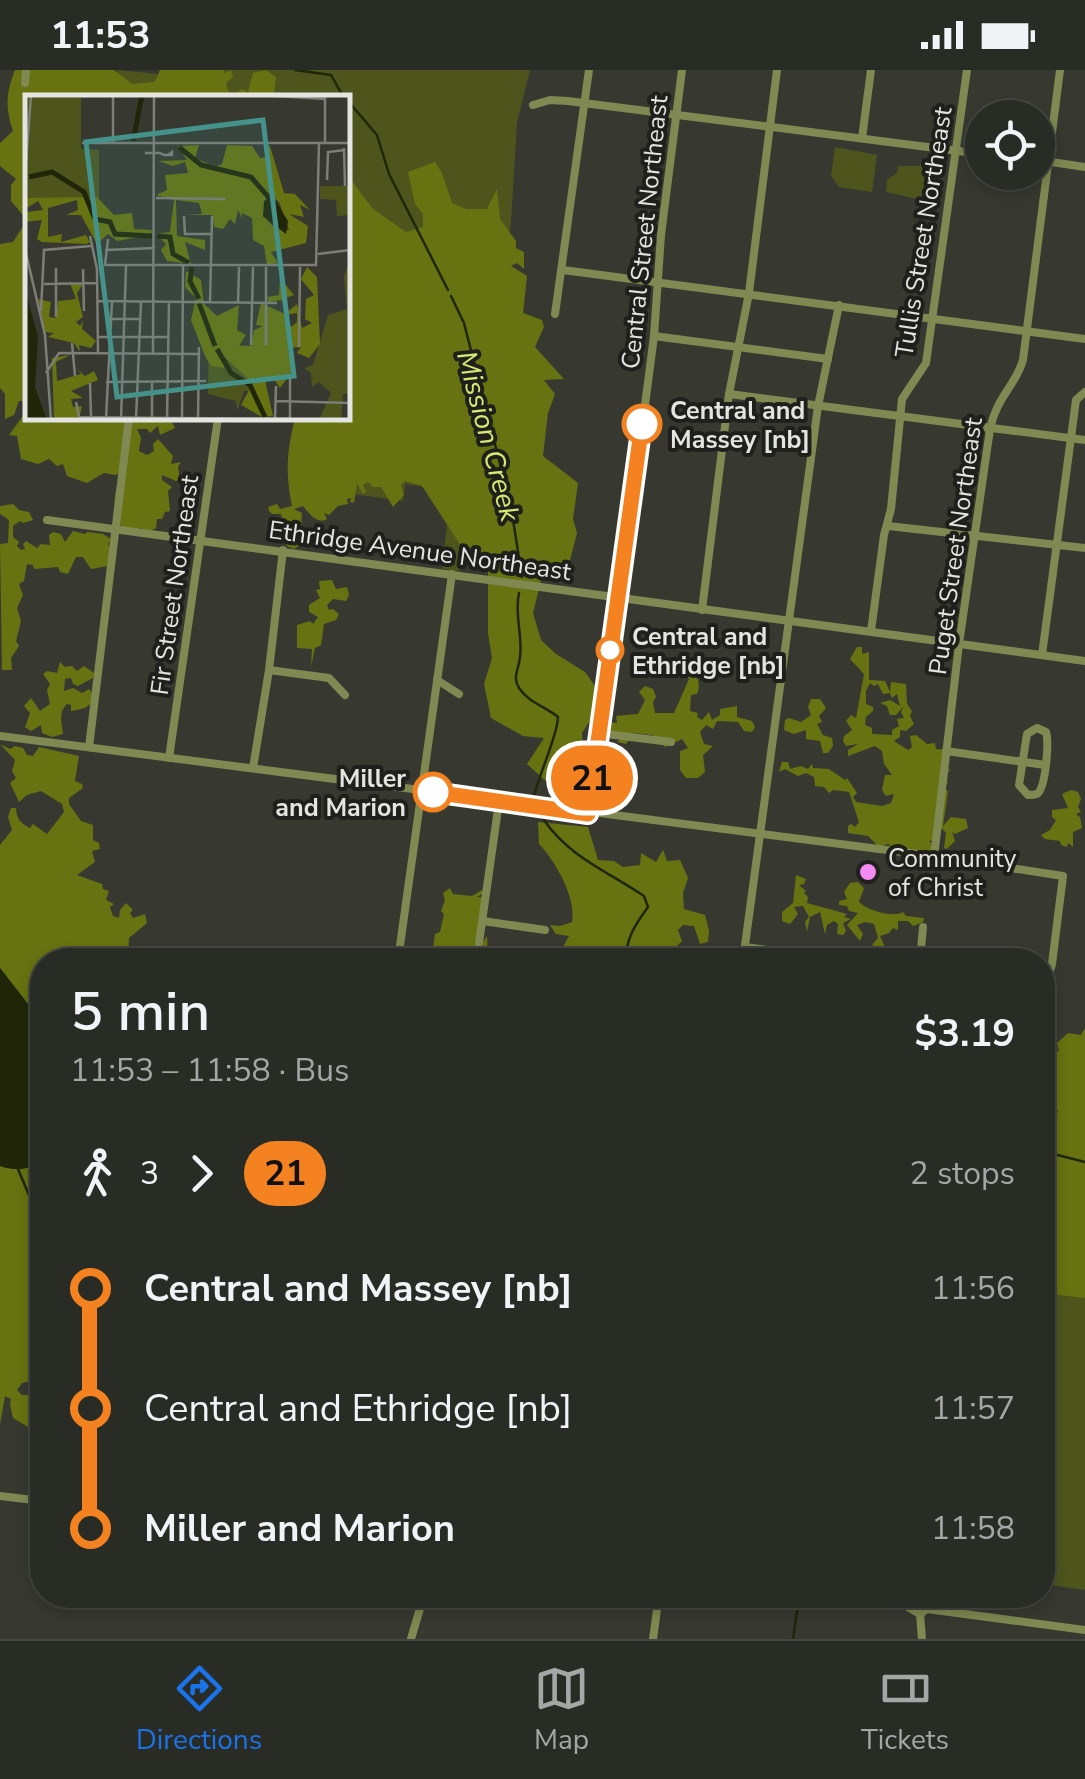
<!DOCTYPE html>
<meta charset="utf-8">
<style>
body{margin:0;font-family:"Nunito Sans",sans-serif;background:#353732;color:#f1f3f6;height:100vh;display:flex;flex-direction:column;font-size:38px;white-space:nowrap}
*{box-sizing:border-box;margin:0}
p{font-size:32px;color:#a5a7a7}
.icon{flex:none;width:55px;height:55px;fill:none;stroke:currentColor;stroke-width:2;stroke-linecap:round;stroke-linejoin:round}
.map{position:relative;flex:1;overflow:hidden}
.details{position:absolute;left:30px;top:878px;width:1025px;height:660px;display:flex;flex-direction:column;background:#292b25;border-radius:40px;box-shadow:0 5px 15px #0003,0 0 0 2px #454742}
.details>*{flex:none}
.badge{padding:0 20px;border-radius:32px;font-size:35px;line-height:65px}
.fabs{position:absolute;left:965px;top:30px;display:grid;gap:20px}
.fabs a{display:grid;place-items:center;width:90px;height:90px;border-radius:50%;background:#292b25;box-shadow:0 5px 15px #0003,0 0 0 2px #454742;font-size:50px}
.map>.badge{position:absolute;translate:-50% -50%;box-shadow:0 0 0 5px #fff}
.legs{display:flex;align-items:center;gap:15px;height:110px;padding:0 40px;font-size:32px}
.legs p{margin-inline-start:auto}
.head{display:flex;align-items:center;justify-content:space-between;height:170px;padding:0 40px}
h1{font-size:55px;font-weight:600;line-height:75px}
ul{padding:0 40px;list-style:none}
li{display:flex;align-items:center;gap:35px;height:120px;font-size:38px}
li i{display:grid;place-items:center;width:15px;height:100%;margin:0 12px;background:currentColor}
li i::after{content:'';width:25px;height:25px;margin:-12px;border:8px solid;border-radius:50%;background:#292b25}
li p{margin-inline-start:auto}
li:first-child i{background:linear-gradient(#0000 50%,currentColor 0)}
li:last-child i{background:linear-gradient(currentColor 50%,#0000 0)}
.status{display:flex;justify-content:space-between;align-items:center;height:70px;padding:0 50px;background:#292b25;direction:ltr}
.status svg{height:28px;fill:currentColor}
.menu{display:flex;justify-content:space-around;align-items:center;height:140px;border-top:2px solid #454742;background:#292b25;font-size:28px;color:#a5a7a7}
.menu a{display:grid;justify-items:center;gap:5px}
.menu .active{color:#1a73e8}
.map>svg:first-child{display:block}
.green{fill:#4d551d}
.forest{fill:#677310;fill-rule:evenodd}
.water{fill:#212609}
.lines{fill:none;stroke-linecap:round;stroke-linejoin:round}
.stream{stroke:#212609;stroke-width:2.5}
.minor{stroke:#7f8951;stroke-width:8}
.line-1-casing{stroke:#fff;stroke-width:22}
.line-1{stroke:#f58220;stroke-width:15}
.stop-1-dot{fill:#fff;stroke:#f58220;stroke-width:5}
.poi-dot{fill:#f28af2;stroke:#1f201c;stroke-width:4}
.labels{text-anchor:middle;stroke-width:8;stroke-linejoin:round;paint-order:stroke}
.street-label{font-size:25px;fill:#e4e5e0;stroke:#1f201c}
.stop-label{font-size:25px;font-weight:bold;fill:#e4e5e0;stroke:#1f201c;text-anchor:start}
.poi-label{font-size:25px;fill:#e4e5e0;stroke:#1f201c;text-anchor:start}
.water-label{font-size:28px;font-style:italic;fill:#d7e972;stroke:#1f201c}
.inset-river{fill:none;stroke:#212609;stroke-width:5}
.inset-road{fill:none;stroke:#7c7e77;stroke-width:2.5}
.view{fill:#44928a;fill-opacity:0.15;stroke:#44928a;stroke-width:5}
.inset-edge{fill:none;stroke:#e4e5e0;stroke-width:5}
</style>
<div class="status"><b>11:53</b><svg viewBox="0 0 49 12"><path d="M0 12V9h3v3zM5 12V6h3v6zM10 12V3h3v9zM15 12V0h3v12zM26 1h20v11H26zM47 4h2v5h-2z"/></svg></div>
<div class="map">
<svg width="1085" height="1569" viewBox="0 0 1085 1569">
<rect width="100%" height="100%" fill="#373931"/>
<!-- green -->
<g class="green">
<polygon points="117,0 179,6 180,0 530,0 517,53 511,152 499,248 485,247 459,501 442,499 451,420 405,414 403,431 302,417 348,348 348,28 114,28"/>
<polygon points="835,77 877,85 872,122 839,117 831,106"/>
<polygon points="921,90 932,91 938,98 935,119 917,129 886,122 887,110 897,103 898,96 920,96"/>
<polygon points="1048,1217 1085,1222 1085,1520 1043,1514 1042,1257"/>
</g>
<!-- forest -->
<g class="forest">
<path d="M15,0H114L132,14L155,12L160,0H224V3L231,0L233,7L226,13L228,21L235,23L242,19L248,22L253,3L266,0L276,7L274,23L283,24L284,27L28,28L27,331H19L14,345L5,349V324L0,318V174L13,172L27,150L11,131V115L16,109L0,96V73L13,61C5,38 6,23 15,0Z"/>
<path d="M435,92L442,103L452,133L466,139H487L497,119L500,149L516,171V178L524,182V199L517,193L511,196L527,206L523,243L542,250L544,257L535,277L564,309L544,310L555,324L548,343L543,386L578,413L573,449L577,463L568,498L542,506L533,543L541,570L556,584L585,602L595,616V643L582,663L583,682L575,710L549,714L527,694L544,668L523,666L491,648L484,614L492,588L488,563V498L476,476L463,479L422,416L405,411L401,415L404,425L393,437L381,417H373L368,412L363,415L366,422L363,424L357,413L354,433L350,432L351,428L347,429L348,434L338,436L329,445L324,443L327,449C317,455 309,443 303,436L294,439L302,443L300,475L294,479L287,476L281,467L284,458L281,444H272L269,441L268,437L277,434L280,439L292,436C285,402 287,381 295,348H348V106L373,139L406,162L423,157V144L415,134L408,102Z"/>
<path d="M27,340L28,348H170L175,358L160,365L158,356L150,363L147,359H137L141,368L139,381L147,385L154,381L153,374L158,369L173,386L171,394L181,392L178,397L180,410L176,411L162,405V410L172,417L168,421L170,441L165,442L162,449H157L156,458L150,461L140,458L135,462L127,461L113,448C117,427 111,417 128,399L115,405L104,403L87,413L67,406L63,394L57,396L49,389L38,394L21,389L17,366L9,365Z"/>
<polygon points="13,434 19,440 29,442 33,450 23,453 20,451 13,456 13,467 19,472 17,476 21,480 25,479 23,474 26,471 37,478 41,474 50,475 49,465 53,462 61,464 65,472 73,461 85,464 87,462 103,464 111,469 108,474 115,486 108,496 91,499 83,487 76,487 68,504 60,502 58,497 34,499 33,495 27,494 24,511 19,514 23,525 17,538 21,551 16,571 19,576 11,588 12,600 2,600 0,474 8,473 9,450 0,444 0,436"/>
<polygon points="332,510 336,519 347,517 349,525 346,531 333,529 327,535 329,540 333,539 339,544 336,550 324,554 321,575 315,578 311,597 312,579 297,578 297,555 310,551 313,554 318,547 309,542 309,535 320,528 316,520 320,519 319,511"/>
<path d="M857,577H862V584L869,582V610L885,611L890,622L891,612L906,614L907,634L912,641L910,646L914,654L906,661L900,660V667L894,671L908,680L912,677L910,666L916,665L927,674L935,673L936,679L948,680L943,696L950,700L945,706L948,713L939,716L948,721L943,756L951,747L966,749L968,758L955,764L952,762L955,771L947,779L944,778L946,763L942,758L938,770L929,771L937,778L917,787L921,790L919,799L911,801L906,796L907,780L897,777L894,779L888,774L879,777L868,766L848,763V756L851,754L855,757L859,752L849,722L833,720L829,723L824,717L815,716L814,707L806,703L798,706L785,699L779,702L782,692H788L790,699L801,696L808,699L812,694L813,698L829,699L845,710L847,708L857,723L853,727L856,732L882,736L891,733L894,724L886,726L882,720L885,705H892L884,694L882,681L875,676L848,686V680L858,674L846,676L843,671L844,666L852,660L846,651L851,645L856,648L864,604L850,589ZM870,613L874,616L878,614L883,624L890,623L892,628L897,624L900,636L890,630L880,633L887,636L890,645H896L904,636L901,642L904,648L897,649L899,656L892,660V665L872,664V658L865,655L866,647L873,641V637L866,634V621Z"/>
<path d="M689,584L691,598C698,604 701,616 697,624L691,625L690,641L698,643L697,647L702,650L709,642L712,650L720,645V639L737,636V647L752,651L755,657L752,662L744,661L738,652L717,651L713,659L706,655L700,662L704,674L713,676L703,685L705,702L698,708H686L680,700V681L688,678L682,669L665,677L653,665L634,663L626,674L617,672L625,665L608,663V652L617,653L616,646L638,644L645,630L639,622L645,616L653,619L656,627L653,632L655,643H674L689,609L675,591Z"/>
<path d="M60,592L65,597L72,596L77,601L84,596L94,603L93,608L78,616L73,614L71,608L65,609L64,621L73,618L82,623L89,619L94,626C91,639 81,639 71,641V635L67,634C58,642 62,654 63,664L52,667L42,663L41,655L31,661L25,657L30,643L24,636L31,628L40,641L50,634L47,620L50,614L43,604L47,601L57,603Z"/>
<polygon points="811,629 820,629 826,638 819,646 822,652 817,654 823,665 832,668 833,676 828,683 823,683 820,671 806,669 806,660 794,664 784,660 785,650 789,648 801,652 811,645 808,637"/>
<path d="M0,674L10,679L15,676L23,678L27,685L33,686L39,677L79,686L75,711L82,714L83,718L69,728V734L81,751L93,755V770L99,773L100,779L92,781L95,792L77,805L102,814L103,819L109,821L106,830L114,834L110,837L113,846L119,848L120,840L126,833L133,840L130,843L133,848L145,844L147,853L129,868L128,890H42V952L0,898V775L12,760L8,747L11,738H16C16,748 21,754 30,758L33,754L47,764L64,742L62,734L41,721L27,725L19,732L10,713L16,708L12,701L15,690Z"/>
<polygon points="1071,720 1078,722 1081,729 1078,737 1081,742 1076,744 1080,747 1082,758 1073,762 1073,777 1068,773 1067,777 1061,775 1060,771 1045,769 1041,765 1050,760 1056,750 1052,747 1052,740 1068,738 1062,724"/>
<path d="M538,752L588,757L598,790L614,791L623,797L640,795L641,783L656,792L663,780L667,791L680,790L688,808L683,823L684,839L705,845L709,860L708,872L700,874L694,856L683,855L678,860L682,871L677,876L678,885L674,890H562V879L569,866L556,864L550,855L560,856L572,852C577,829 555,790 539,774Z"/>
<polygon points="796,805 806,809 804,814 799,815 806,821 804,823 808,827 807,833 847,844 844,847 851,849 843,853 846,861 843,865 837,864 838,854 834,851 827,855 825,864 820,842 810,847 807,862 805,852 809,847 803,836 794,837 798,844 790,854 782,851 782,842 793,833"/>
<path d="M858,812L864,818L859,832C868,841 894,848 903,842L906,846L924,848L923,852L913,856L908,851H898V860L893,858L889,863L880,866L885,877L877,883V890L872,886L876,878L872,875L878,868L874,854L865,852L857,855L863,864L860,871L847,855L858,843L849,841L847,836L839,835V831L847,829L844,822L850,813Z"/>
<path d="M450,818L453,824L472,826L482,820L484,823L477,827H482L481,875L487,866L488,884C511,886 534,884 556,890H468L462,885L451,890L439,887L440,876L433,878L435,864L440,862L444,844L441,841L445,830L443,823Z"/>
<polygon points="1085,958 1085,1228 1059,1225 1044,1217 1043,1207 1055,1197 1043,1191 1043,1044 1058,1042 1056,1036 1047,1032 1042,983 1059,981 1057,973 1068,963 1081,965"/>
<path d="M42,1088V1309L22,1313L17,1320L22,1325H35L33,1322L42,1320V1338L40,1328L36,1326L38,1337L33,1360L13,1348L10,1335L11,1329L5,1326L0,1355V1096C14,1101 32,1100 42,1088Z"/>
</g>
<!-- water -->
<path class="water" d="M0,898L42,952V1088C31,1101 15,1101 0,1096Z"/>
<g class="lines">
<!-- stream -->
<g class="stream">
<polyline points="295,0 331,5 344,28"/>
<polyline points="348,31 377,65 389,104 448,220"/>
<polyline points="451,226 464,253 511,437 522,507"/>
<path d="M519,523C514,546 523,565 520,587C519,599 512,607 519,618C528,632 546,637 558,647C558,665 538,706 533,730"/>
<path d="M544,750C569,787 609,802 644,826L648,837C635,855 626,868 626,890"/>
<polyline points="1042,1081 1085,1092"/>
<polyline points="18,1099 42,1156"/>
<polyline points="793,1569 799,1528"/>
</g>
<!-- minor -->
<g class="minor">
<polyline points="25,13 26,0"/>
<polyline points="533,35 550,30 568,31 982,84"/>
<polyline points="862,68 871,0"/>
<polyline points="1038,90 1085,97"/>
<polyline points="563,200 1085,269"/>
<polyline points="555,244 589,0"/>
<polyline points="654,266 828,289"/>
<polyline points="729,324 1085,370"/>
<polyline points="47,450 1085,591"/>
<polyline points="888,456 1085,478"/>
<polyline points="702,540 729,324 749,223 777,0"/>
<polyline points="871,561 884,465 891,439 902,329 926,293 967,0"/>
<polyline points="1042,585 1076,330 1085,322"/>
<polyline points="269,600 329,608 345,625"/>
<polyline points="437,610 459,624"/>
<path d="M1037,658L1046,662C1049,672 1046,718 1037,724C1034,725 1031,725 1028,725L1019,715L1027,664Z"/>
<polyline points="598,663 671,672"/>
<polyline points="0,666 926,785 1063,806 1052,894 1042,926"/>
<polyline points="89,677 129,348"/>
<polyline points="946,681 1045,695"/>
<polyline points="169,688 218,348"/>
<polyline points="253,698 269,600 283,480"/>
<polyline points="588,744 635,412 654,266 661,165 682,0"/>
<path d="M934,787L959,574L990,359C997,326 1015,317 1023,290L1060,0"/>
<polyline points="483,851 545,860"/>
<polyline points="479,873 499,732"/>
<polyline points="745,877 840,890"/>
<polyline points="398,890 452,504"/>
<polyline points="743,890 818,336 839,235"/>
<polyline points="920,890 923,857"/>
<polyline points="0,1426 42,1431"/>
<polyline points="814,1525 906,1536 920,1544 927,1539 1085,1560"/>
<polyline points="920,1544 922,1569"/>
<polyline points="411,1569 424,1525"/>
<polyline points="653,1569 659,1525"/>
</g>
</g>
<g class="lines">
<defs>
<polyline id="line-1" points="433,722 588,744 642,354"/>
</defs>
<!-- line-1 casing -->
<use href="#line-1" class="line-1-casing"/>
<!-- line-1 -->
<use href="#line-1" class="line-1"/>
</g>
<!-- markers -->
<g class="stop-1-dot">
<circle cx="642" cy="354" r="18"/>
<circle cx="610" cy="580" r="12"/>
<circle cx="433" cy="722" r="18"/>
</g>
<circle class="poi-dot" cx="868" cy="802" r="10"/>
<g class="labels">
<!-- street labels -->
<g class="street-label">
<text transform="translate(644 162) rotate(-84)" y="9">Central Street Northeast</text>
<text transform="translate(923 162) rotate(-81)" y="9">Tullis Street Northeast</text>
<text transform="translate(955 476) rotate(-82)" y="9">Puget Street Northeast</text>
<text transform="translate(420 480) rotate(8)" y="9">Ethridge Avenue Northeast</text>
<text transform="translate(174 515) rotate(-82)" y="9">Fir Street Northeast</text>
</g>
<!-- stop labels -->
<g class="stop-label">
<text x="670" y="349">Central and<tspan x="670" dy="29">Massey [nb]</tspan></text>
<text x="632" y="575">Central and<tspan x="632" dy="29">Ethridge [nb]</tspan></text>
<text x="406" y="717" text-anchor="end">Miller<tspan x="406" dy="29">and Marion</tspan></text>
</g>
<!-- poi labels -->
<g class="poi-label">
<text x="888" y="797">Community<tspan x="888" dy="29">of Christ</tspan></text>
</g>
<!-- water labels -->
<g class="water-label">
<text transform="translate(489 366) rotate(75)" y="10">Mission Creek</text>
</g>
</g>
<!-- overview -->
<g transform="translate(25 25)">
<rect width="325" height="325" fill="#373931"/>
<path d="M0,0H56V54L74,55V103L1,104ZM295,91H325V120L312,121L311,105L295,104ZM325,166V299H318L316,325H294L306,298L294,287L287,292L286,278L279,273L288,270L303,220L322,214L319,181ZM184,208L187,221L212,219V250L250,252V283L240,284V296H219L212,316L211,306L183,299Z" fill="#4d551d"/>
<path d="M174,50L170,63L190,72L197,69L202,50L227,51L235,63L241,62V51H245L259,98L270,99L285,115L275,110L279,122L264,119L283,131L281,148L246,157L253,168L242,170L239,151L228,145L227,123L217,118V123L213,115L210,129L205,124L198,134L189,132L187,120H158L177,119L174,108L151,105L152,141L180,145V155L160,147L166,169L142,166L136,155L141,149L131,139L145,137L149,105L131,100L142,95L140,80L163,78L160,67L148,71L133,66L162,65L153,51ZM248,102L254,107L264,135L251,134L238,121L241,103ZM72,102L89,120L107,118L109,134L127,135L126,140L92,146L83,139L72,149L56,120H41L53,115L52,105L23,113V142L37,139L36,147L61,140L65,147L62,149L17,147L12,144L17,125L0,127L2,117L18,115L13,106L0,114V103ZM282,172L292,182L295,249L284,263L272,258L276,252L263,253L267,277L255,293L247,281L240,285L248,321L237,322L216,310L231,282L225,286L200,262L199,273L186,271L180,261L166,225L171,203L160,192L161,176L176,185L179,209L192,221L214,210L212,235L221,240L214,251H226L229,235L238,231L231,230L236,208L258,218L266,232L272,227V218L260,220L257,205L244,207L242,202L254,200L255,183L269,200L258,204L261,218L272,209L277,233L287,228L280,224L281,204L289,200L276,184ZM45,188L58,189L52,198L58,222L51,227L55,231L58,225L57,234L71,246L66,253L54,250L55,257L49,248L23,242L29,238L20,237L13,204L26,207L24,222L31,223L33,206L51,204ZM45,260L31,267L32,286L56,279L51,273L60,281L69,276L73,285L46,296L58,303L46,304L48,312L57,311L54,324L29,325L27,263Z" fill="#677310" fill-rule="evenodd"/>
<path d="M248,102L263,126L261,139L238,121L239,106ZM0,194L13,242L10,292L22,325H0Z" fill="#212609"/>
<path class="inset-river" d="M108,46L117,0M154,52L176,70L226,82L246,105M4,82L27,77L59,97L70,124L85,127L90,139L127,141M132,141L145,142L148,159L164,168M167,172L165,186L174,204M174,208L190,251M192,254L206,278L225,290L240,322"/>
<path class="inset-road" d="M88,0V47M234,0L300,4M57,48H325M300,48V0M319,53L320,91M120,58H135L139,60H147V57L143,60M0,81L6,0M302,85L303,57L320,55M131,103L200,104M159,121L160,139H186M65,141L72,174L73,258M83,144L80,170H291L294,48M0,154L20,240L26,325M80,155L130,153M293,159L325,155M31,173V222M58,174L59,216M19,189L72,188M72,206L252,208M185,208L187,121M213,208L214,172M16,216L19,155L66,151M81,224H115M72,242H144M47,248L50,281M226,250L228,172M241,250V172M274,252L275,172M128,259L129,2M21,278L34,258L173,259M265,279V325M81,287L181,286M65,288L66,322M250,306L325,308M51,307L54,322L265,324M81,324L87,206M96,324L101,171M111,324L116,207M127,324V287M173,324L174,252M250,324L251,291M142,325L144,207M157,325L158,171"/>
<path class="view" d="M238,25L269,281L92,302L61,47Z"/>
<rect width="325" height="325" class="inset-edge"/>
</g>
</svg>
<div class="fabs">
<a><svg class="icon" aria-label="locate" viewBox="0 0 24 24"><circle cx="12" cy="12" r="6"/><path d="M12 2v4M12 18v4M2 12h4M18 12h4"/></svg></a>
</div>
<b class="badge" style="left:592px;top:708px;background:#f58220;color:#111">21</b>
<section class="details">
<div class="head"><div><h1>5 min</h1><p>11:53 – 11:58 · Bus</p></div><b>$3.19</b></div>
<div class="legs"><svg class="icon" aria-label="walk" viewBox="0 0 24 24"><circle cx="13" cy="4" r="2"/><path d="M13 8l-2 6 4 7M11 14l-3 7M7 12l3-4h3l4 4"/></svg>3<svg class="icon" aria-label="forward" viewBox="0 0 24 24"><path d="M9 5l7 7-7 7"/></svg><b class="badge" style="background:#f58220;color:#111">21</b><p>2 stops</p></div>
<ul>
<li><i style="color:#f58220"></i><b>Central and Massey [nb]</b><p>11:56</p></li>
<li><i style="color:#f58220"></i><span>Central and Ethridge [nb]</span><p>11:57</p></li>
<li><i style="color:#f58220"></i><b>Miller and Marion</b><p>11:58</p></li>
</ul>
</section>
</div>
<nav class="menu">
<a class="active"><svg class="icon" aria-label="directions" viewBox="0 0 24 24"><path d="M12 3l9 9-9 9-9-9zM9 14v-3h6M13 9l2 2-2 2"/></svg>Directions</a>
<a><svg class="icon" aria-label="map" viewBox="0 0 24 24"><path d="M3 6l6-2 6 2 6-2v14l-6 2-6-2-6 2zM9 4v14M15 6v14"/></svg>Map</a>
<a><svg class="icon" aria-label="tickets" viewBox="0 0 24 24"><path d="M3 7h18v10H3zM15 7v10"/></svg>Tickets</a>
</nav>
